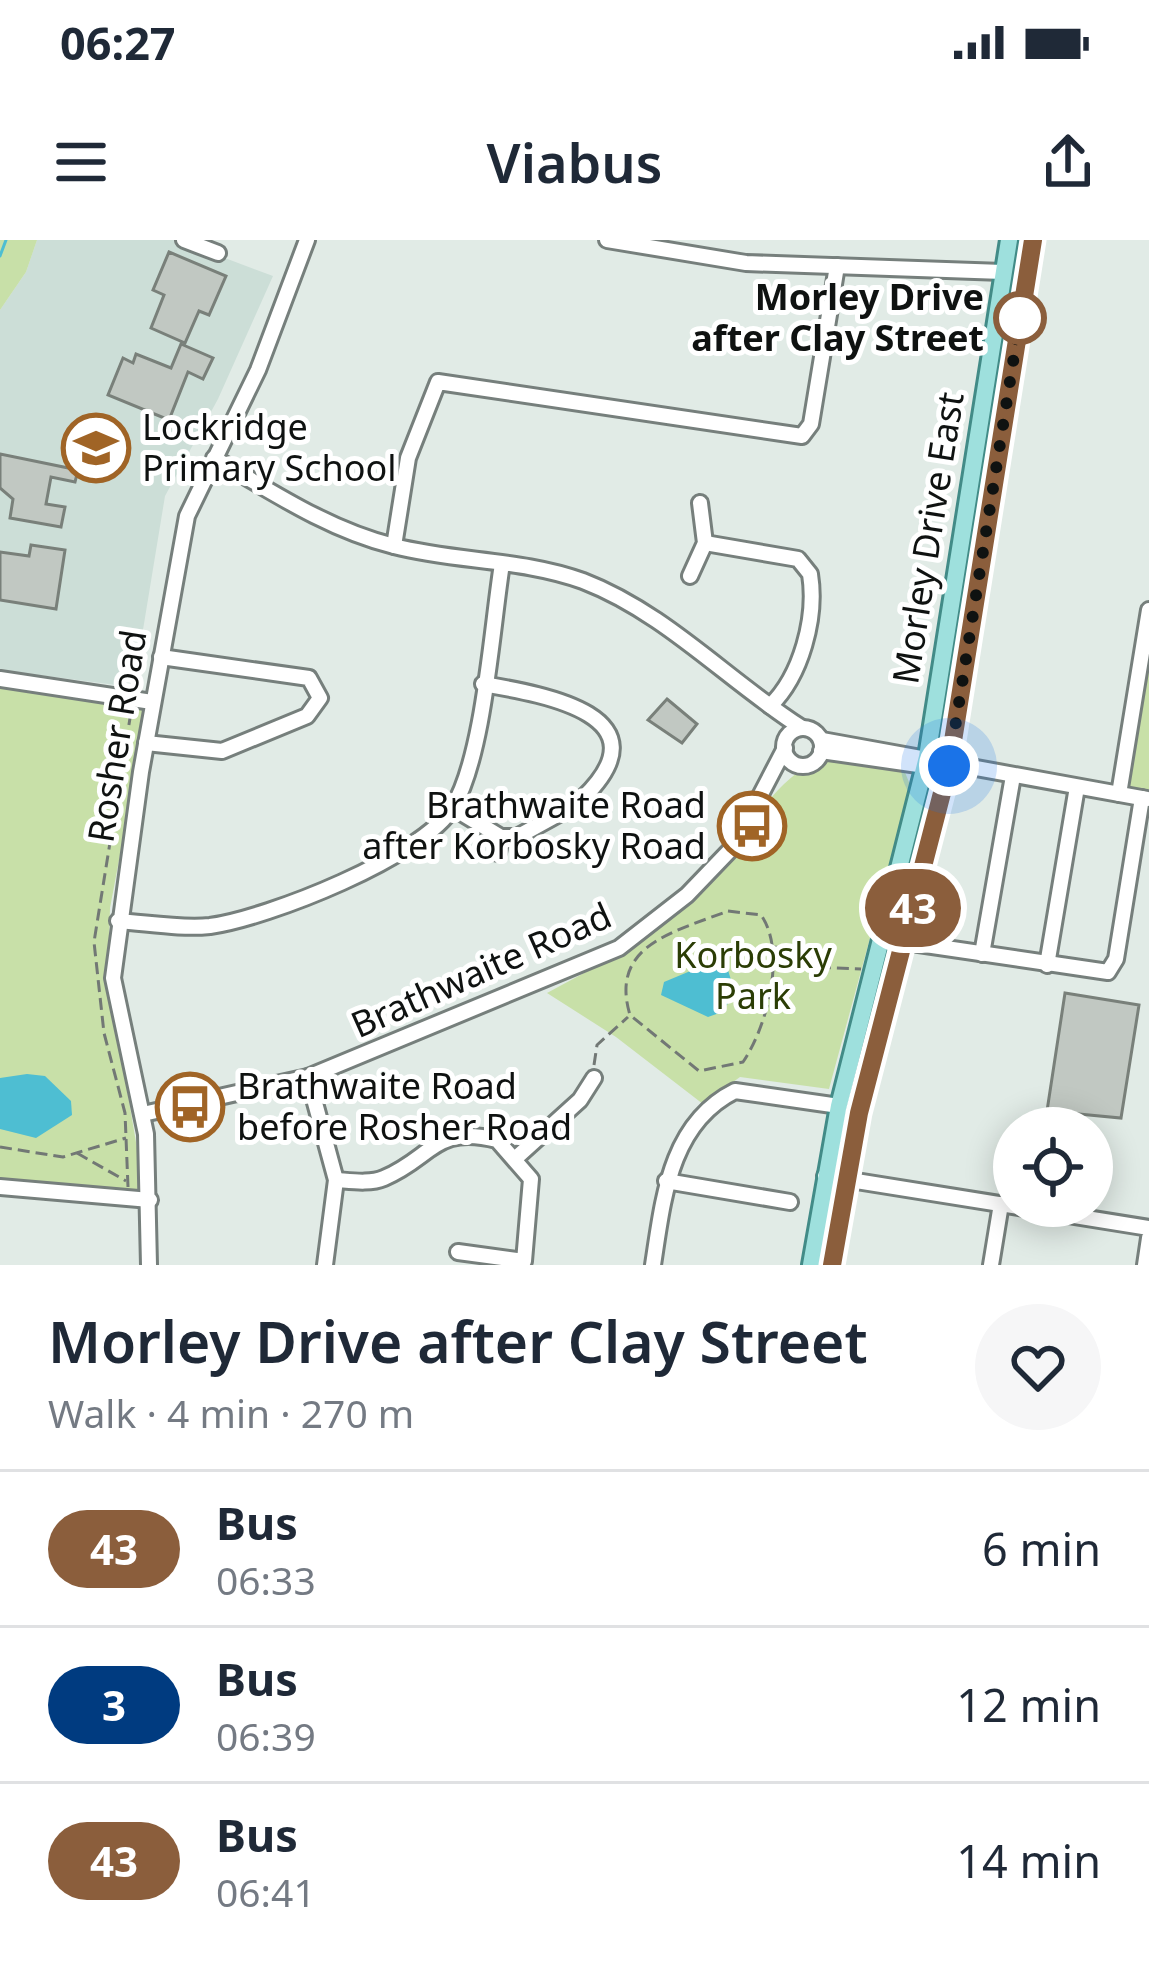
<!DOCTYPE html>
<meta charset="utf-8">
<style>
body{margin:0;font-family:"Noto Sans",sans-serif;background:#f6f6f7;color:#1f2937;height:100vh;display:flex;flex-direction:column;font-size:45px;white-space:nowrap}
*{box-sizing:border-box;margin:0}
p{font-size:39px;color:#747a83}
.icon{flex:none;width:66px;height:66px;fill:none;stroke:currentColor;stroke-width:2;stroke-linecap:round;stroke-linejoin:round}
.map{position:relative;height:1025px;overflow:hidden}
.details{display:flex;flex-direction:column;background:#fff;flex:1}
.details>*{flex:none}
.badge{padding:0 24px;border-radius:39px;font-size:42px;line-height:78px}
.tools{position:absolute;left:993px;top:867px;display:grid;gap:24px}
.tools a{display:grid;place-items:center;width:120px;height:120px;border-radius:50%;background:#fff;box-shadow:0 6px 30px #0003;font-size:60px}
.you{position:absolute;width:60px;height:60px;margin:-30px;border:9px solid #fff;border-radius:50%;background:#1a73e8;box-shadow:0 0 0 18px #1a73e833}
.map>.badge{position:absolute;translate:-50% -50%;box-shadow:0 0 0 6px #fff}
.round{display:grid;place-items:center;flex:none;width:126px;height:126px;border-radius:63px;background:#f6f6f7}
.overview{display:flex;align-items:center;justify-content:space-between;height:204px;padding:0 48px}
h1{font-size:57px;font-weight:600;line-height:90px}
ul{padding:0;list-style:none}
li{display:flex;align-items:center;gap:36px;height:156px;padding:0 48px;border-top:3px solid #e0e1e3}
li div{flex:1}
li b{display:block;font-size:45px}
li em{font-style:normal}
li .badge{min-width:132px;font-weight:700;text-align:center}
.status{display:flex;justify-content:space-between;align-items:center;height:84px;padding:0 60px;background:#fff;direction:ltr}
.status svg{height:33px;fill:currentColor}
header{display:flex;justify-content:space-between;align-items:center;height:156px;padding:0 48px;background:#fff;font-size:54px;font-weight:600}
.map>svg:first-child{display:block}
.built{fill:#ccded7}
.green{fill:#c8e0a8}
.water{fill:#4ebed2}
.lines{fill:none;stroke-linecap:round;stroke-linejoin:round}
.stream{stroke:#4ebed2;stroke-width:3}
.building{fill:#c1c8c2;stroke:#79807a;stroke-width:3}
.minor-casing{stroke:#767f7c;stroke-width:20}
.major-casing{stroke:#428b87;stroke-width:22}
.path{stroke:#727875;stroke-width:3;stroke-dasharray:12 6;stroke-linecap:butt}
.minor{stroke:#fff;stroke-width:14}
.major{stroke:#9ee0dd;stroke-width:16}
.line-casing{stroke:#fff;stroke-width:27}
.line{stroke:#8b5e3c;stroke-width:18}
.walk{stroke:#0f1211;stroke-width:12;stroke-dasharray:0 21.6}
.stop-dot{fill:#fff;stroke:#8b5e3c;stroke-width:6}
.labels{text-anchor:middle;stroke-width:10;stroke-linejoin:round;paint-order:stroke}
.stop-label{font-size:36px;font-weight:bold;fill:#0f1211;stroke:#fff;text-anchor:end}
.poi-label{font-size:36px;fill:#0f1211;stroke:#fff;text-anchor:start}
.street-label{font-size:36px;fill:#0f1211;stroke:#fff}
.park-label{font-size:36px;fill:#2b3d05;stroke:#fff}
</style>
<div class="status"><b>06:27</b><svg viewBox="0 0 49 12"><path d="M0 12V9h3v3zM5 12V6h3v6zM10 12V3h3v9zM15 12V0h3v12zM26 1h20v11H26zM47 4h2v5h-2z"/></svg></div>
<header><svg class="icon" aria-label="menu" viewBox="0 0 24 24"><path d="M4 6h16M4 12h16M4 18h16"/></svg>Viabus<svg class="icon" aria-label="share" viewBox="0 0 24 24"><path d="M12 15V3M7 8l5-5 5 5M5 13v7h14v-7"/></svg></header>
<div class="map">
<svg width="1149" height="1025" viewBox="0 0 1149 1025">
<rect width="100%" height="100%" fill="#e1ebe6"/>
<!-- built -->
<polygon class="built" points="37,0 177,0 273,36 218,159 165,256 140,408 116,445 0,430 0,70 26,32"/>
<!-- green -->
<g class="green">
<polygon points="0,0 37,0 26,32 0,70"/>
<polygon points="1149,370 1149,559 1119,554"/>
<polygon points="0,438 149,461 110,668 108,738 145,955 0,942"/>
<path d="M827,514L904,530L911,547L829,849L740,837L703,864L616,797L547,753C604,723 663,690 707,641C752,592 764,546 827,514Z"/>
</g>
<!-- water -->
<g class="water">
<polygon points="724,717 735,753 722,772 708,777 661,755 664,742"/>
<polygon points="27,834 45,836 71,861 72,875 36,898 0,889 0,838"/>
</g>
<g class="lines">
<!-- stream -->
<polyline class="stream" points="0,16 6,0"/>
</g>
<!-- building -->
<g class="building">
<polygon points="169,12 226,36 209,75 199,71 185,103 151,88 164,55 153,50"/>
<polygon points="181,104 213,118 203,139 188,132 169,180 108,155 123,118 133,123 136,114 171,128"/>
<polygon points="0,214 78,230 75,242 51,237 46,264 65,267 61,287 10,278 13,259 0,248"/>
<polygon points="31,305 65,310 56,369 0,360 0,312 29,316"/>
<polygon points="667,459 697,484 682,503 648,480"/>
<polygon points="1065,753 1139,765 1121,878 1047,871"/>
</g>
<g class="lines">
<defs>
<g id="minor">
<polyline points="184,0 218,13"/>
<polyline points="607,0 746,23 1003,32"/>
<path d="M214,218C272,252 329,290 394,306C456,322 523,319 583,341C666,373 728,441 802,488"/>
<path d="M705,303L798,319L810,334C817,378 801,436 770,466"/>
<polyline points="394,306 408,218 438,142 802,196 811,184 837,26"/>
<polyline points="690,336 705,303 700,263"/>
<polyline points="0,439 152,462"/>
<path d="M483,444C547,455 667,476 583,558"/>
<circle cx="803" cy="507" r="19"/>
<polyline points="822,500 1147,559"/>
<polyline points="146,503 222,511 307,476 320,458 309,438 161,417"/>
<polyline points="821,511 932,527"/>
<polyline points="1119,554 1149,370"/>
<polyline points="453,568 501,597"/>
<polyline points="498,613 501,597 517,597 566,570"/>
<path d="M118,681C148,683 180,689 210,686C268,678 423,617 453,567C484,516 492,386 502,324"/>
<polyline points="905,702 1108,732 1116,719 1142,558"/>
<polyline points="982,714 1013,536"/>
<polyline points="1047,725 1077,547"/>
<polyline points="308,837 336,940 325,1025"/>
<polyline points="143,874 308,837 619,708 687,655 734,606 785,508"/>
<polyline points="517,917 580,860 594,838"/>
<polyline points="825,936 1149,988"/>
<path d="M336,940C351,941 370,944 384,938C432,918 435,884 497,900L531,939L524,1021L458,1012"/>
<polyline points="666,941 790,962"/>
<polyline points="0,947 150,960"/>
<polyline points="149,1025 146,894 113,738 141,532 187,276 258,130 307,0"/>
<path d="M653,1025C663,961 669,884 735,851L839,866"/>
<polyline points="991,1025 1001,964"/>
<polyline points="1145,1025 1149,998"/>
</g>
<g id="major">
<polyline points="811,1025 839,866 927,517 1009,0"/>
<polyline points="832,1025 859,873 949,526 1033,0"/>
</g>
</defs>
<!-- minor casing -->
<use href="#minor" class="minor-casing"/>
<!-- major casing -->
<use href="#major" class="major-casing"/>
<!-- path -->
<g class="path">
<path d="M728,671L761,675C787,712 767,787 743,822L699,831L630,775C609,705 674,692 728,671Z"/>
<polyline points="772,707 790,708 812,727 861,729"/>
<polyline points="594,825 597,805 628,777"/>
<polyline points="0,907 63,917 126,898"/>
<polyline points="77,913 126,941"/>
<polyline points="128,947 125,873 104,793 94,702 131,472"/>
</g>
<!-- minor -->
<use href="#minor" class="minor"/>
<!-- major -->
<use href="#major" class="major"/>
</g>
<g class="lines">
<defs>
<polyline id="line" points="832,1025 859,873 949,526 1033,0"/>
</defs>
<!-- line casing -->
<use href="#line" class="line-casing"/>
<!-- line -->
<use href="#line" class="line"/>
<!-- walk -->
<polyline class="walk" points="949,526 1020,78"/>
</g>
<!-- icons -->
<defs>
<symbol id="school-ring" viewBox="-11 -11 22 22"><circle r="9.5" fill="#fff" stroke="#a06426" stroke-width="1.5"/><path d="M0-5L7-2L0 1L-7-2ZM-4 1L0 2.5L4 1V4Q0 6-4 4Z" fill="#a06426"/></symbol>
<symbol id="bus-ring" viewBox="-11 -11 22 22"><circle r="9.5" fill="#fff" stroke="#a06426" stroke-width="1.5"/><path d="M-5-6H5V4H4V6H2V4H-2V6H-4V4H-5ZM-3.5-4V0h7V-4ZM-3.5 1.2v1.5H-2V1.2ZM2 1.2v1.5H3.5V1.2Z" fill="#a06426"/></symbol>
</defs>
<g fill-rule="evenodd">
<use href="#school-ring" x="58" y="170" width="76" height="76"/>
<use href="#bus-ring" x="714" y="548" width="76" height="76"/>
<use href="#bus-ring" x="152" y="829" width="76" height="76"/>
</g>
<!-- markers -->
<circle class="stop-dot" cx="1020" cy="78" r="24"/>
<g class="labels">
<!-- stop labels -->
<g class="stop-label">
<text x="984" y="70">Morley Drive<tspan x="984" dy="41">after Clay Street</tspan></text>
</g>
<!-- poi labels -->
<g class="poi-label">
<text x="142" y="200">Lockridge<tspan x="142" dy="41">Primary School</tspan></text>
<text x="706" y="578" text-anchor="end">Brathwaite Road<tspan x="706" dy="41">after Korbosky Road</tspan></text>
<text x="237" y="859">Brathwaite Road<tspan x="237" dy="41">before Rosher Road</tspan></text>
</g>
<!-- street labels -->
<g class="street-label">
<text transform="translate(928 298) rotate(-81)" y="13">Morley Drive East</text>
<text transform="translate(117 496) rotate(-81)" y="13">Rosher Road</text>
<text transform="translate(481 730) rotate(-24)" y="13">Brathwaite Road</text>
</g>
<!-- park labels -->
<g class="park-label">
<text x="753" y="728">Korbosky<tspan x="753" dy="41">Park</tspan></text>
</g>
</g>
</svg>
<div class="tools">
<a><svg class="icon" aria-label="locate" viewBox="0 0 24 24"><circle cx="12" cy="12" r="6"/><path d="M12 2v4M12 18v4M2 12h4M18 12h4"/></svg></a>
</div>
<div class="you" style="left:949px;top:526px"></div>
<b class="badge" style="left:913px;top:668px;background:#8b5e3c;color:#fff">43</b>
</div>
<section class="details">
<div class="overview"><div><h1>Morley Drive after Clay Street</h1><p>Walk · 4 min · 270 m</p></div><a class="round"><svg class="icon" aria-label="heart" viewBox="0 0 24 24"><path d="M12 20l-8-8c-3-5 5-10 8-4 3-6 11-1 8 4z"/></svg></a></div>
<ul>
<li><span class="badge" style="background:#8b5e3c;color:#fff">43</span><div><b>Bus</b><p>06:33</p></div><em>6 min</em></li>
<li><span class="badge" style="background:#003b80;color:#fff">3</span><div><b>Bus</b><p>06:39</p></div><em>12 min</em></li>
<li><span class="badge" style="background:#8b5e3c;color:#fff">43</span><div><b>Bus</b><p>06:41</p></div><em>14 min</em></li>
</ul>
</section>
